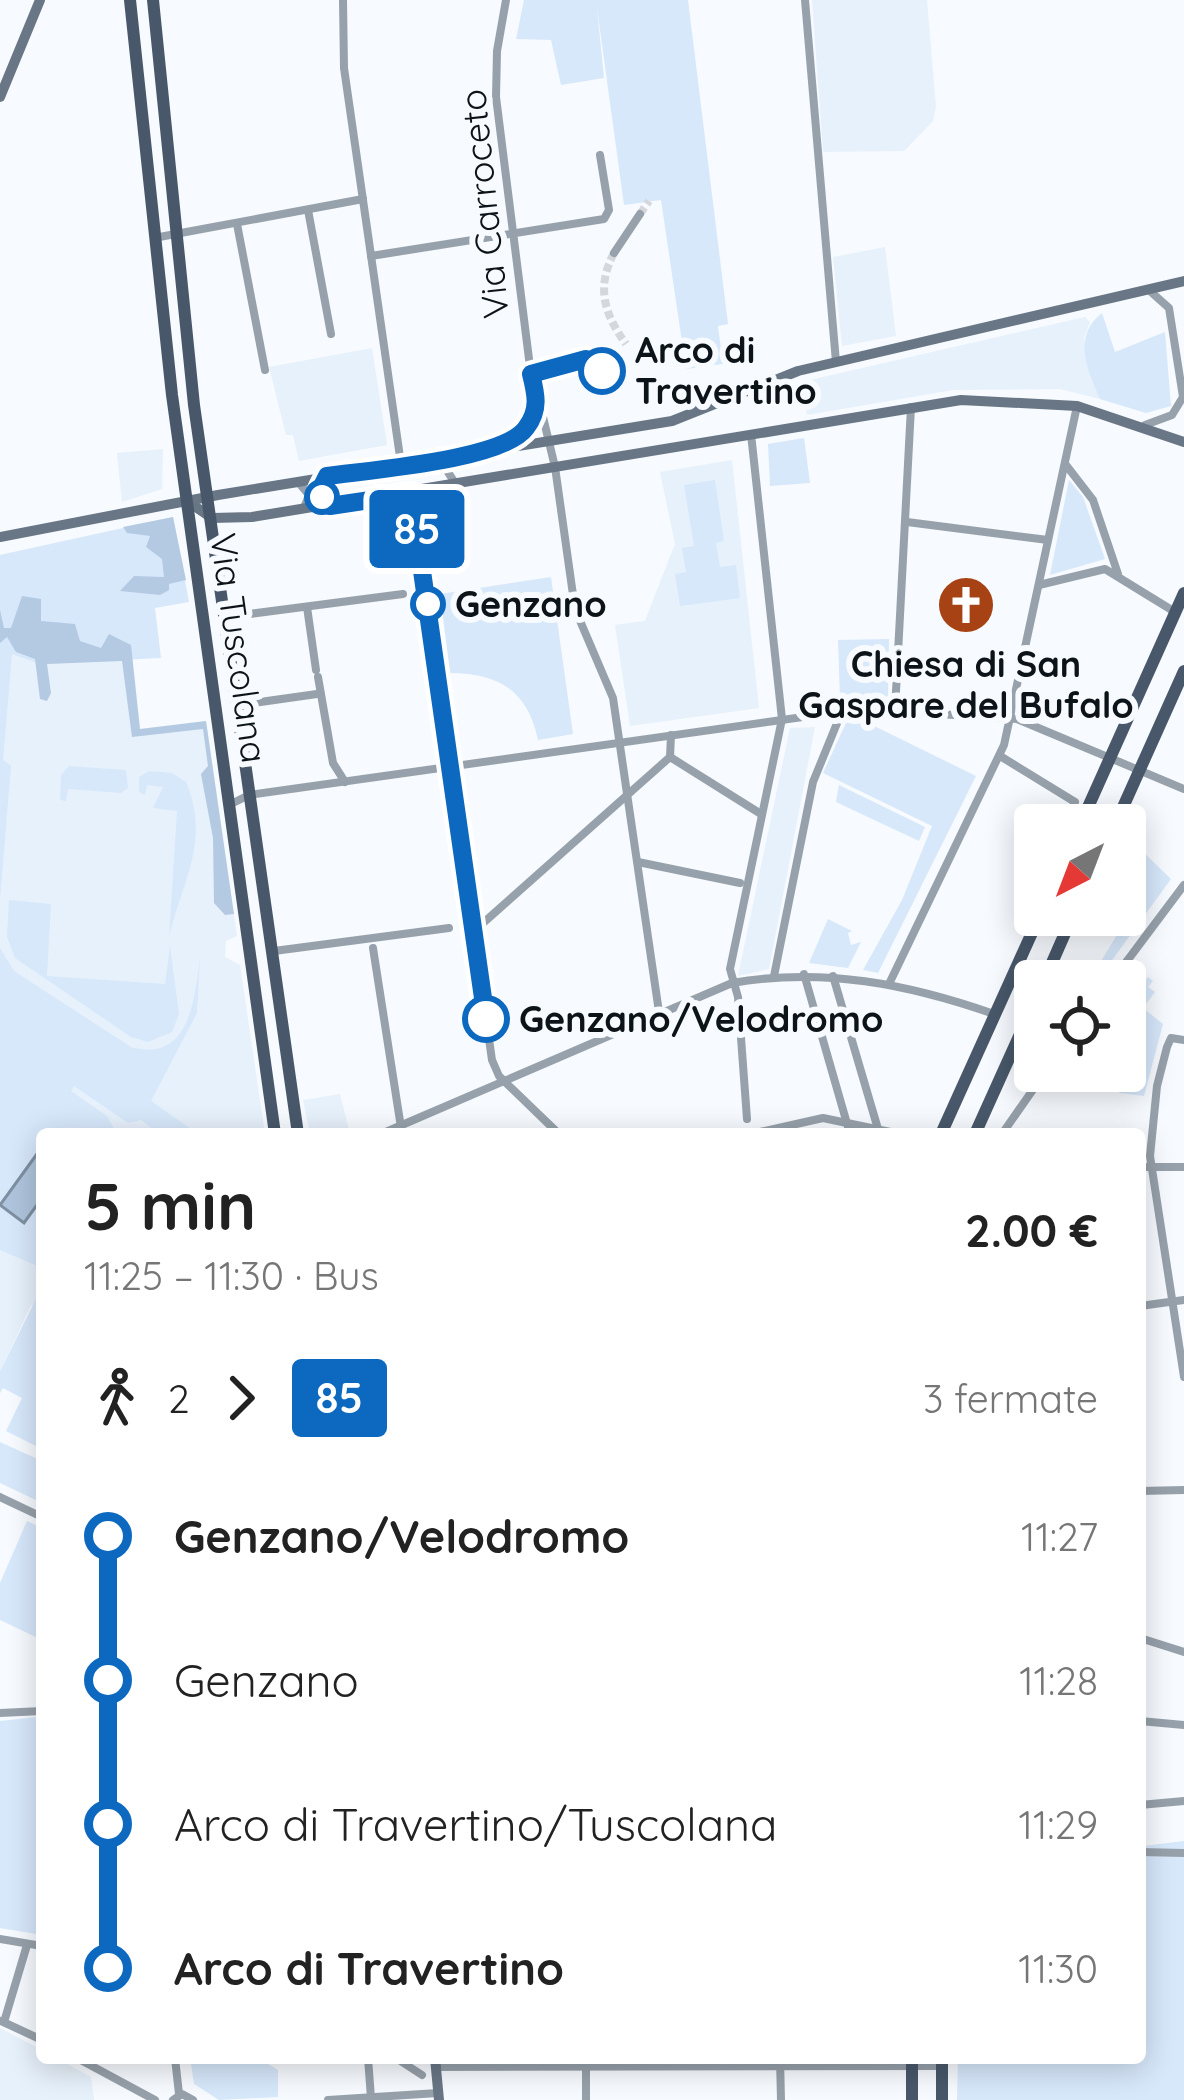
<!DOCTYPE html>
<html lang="it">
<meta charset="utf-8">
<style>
body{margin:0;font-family:Quicksand,sans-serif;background:#f6f6f6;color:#222;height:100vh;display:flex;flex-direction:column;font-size:45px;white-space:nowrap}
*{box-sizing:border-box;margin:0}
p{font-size:39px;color:#767676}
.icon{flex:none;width:66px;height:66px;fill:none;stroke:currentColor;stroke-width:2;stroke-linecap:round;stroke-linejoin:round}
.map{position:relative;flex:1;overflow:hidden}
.sheet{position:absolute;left:36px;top:1128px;width:1110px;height:936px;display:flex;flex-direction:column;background:#fff;border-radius:12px;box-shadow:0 6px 30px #0003}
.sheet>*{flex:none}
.badge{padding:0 24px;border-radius:9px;font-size:42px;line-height:78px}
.needle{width:78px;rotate:222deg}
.buttons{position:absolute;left:1014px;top:804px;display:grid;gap:24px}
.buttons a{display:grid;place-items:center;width:132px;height:132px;border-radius:12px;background:#fff;box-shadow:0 6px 30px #0003;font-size:60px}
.map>.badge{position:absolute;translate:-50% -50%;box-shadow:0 0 0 6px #fff}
.legs{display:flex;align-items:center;gap:18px;height:132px;padding:0 48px;font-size:39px}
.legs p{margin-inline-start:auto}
.overview{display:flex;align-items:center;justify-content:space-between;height:204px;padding:0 48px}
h1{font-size:66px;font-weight:700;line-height:90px}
ul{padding:0 48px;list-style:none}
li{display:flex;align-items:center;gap:42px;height:144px;font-size:45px}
li i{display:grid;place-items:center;width:18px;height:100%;margin:0 15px;background:currentColor}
li i::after{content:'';width:30px;height:30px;margin:-15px;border:9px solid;border-radius:50%;background:#fff}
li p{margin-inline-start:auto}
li:first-child i{background:linear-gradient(#0000 50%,currentColor 0)}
li:last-child i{background:linear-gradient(currentColor 50%,#0000 0)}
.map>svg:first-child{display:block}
.built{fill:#e7f1fb}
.green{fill:#d7e8fb}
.forest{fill:#b4cae2}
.water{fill:#afc5dd;stroke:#7e90a2;stroke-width:3}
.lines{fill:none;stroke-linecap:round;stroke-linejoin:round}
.street-tunnel{stroke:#d4d7dc;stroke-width:8;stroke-dasharray:8 4;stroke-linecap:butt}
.street{stroke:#97a1ab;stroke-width:8}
.secondary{stroke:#697685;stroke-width:10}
.primary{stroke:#48586a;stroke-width:12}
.line-1-casing{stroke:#fff;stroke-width:27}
.line-1{stroke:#0c69bf;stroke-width:18}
.stop-1-dot{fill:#fff;stroke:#0c69bf;stroke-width:6}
.labels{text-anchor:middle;stroke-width:12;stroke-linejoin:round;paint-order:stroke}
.street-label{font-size:36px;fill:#0c1319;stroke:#f7fafe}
.stop-label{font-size:36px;font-weight:bold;fill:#0c1319;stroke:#f7fafe;text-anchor:start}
.poi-label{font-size:36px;font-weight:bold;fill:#0c1319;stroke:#f7fafe}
</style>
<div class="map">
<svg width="1184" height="2100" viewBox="0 0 1184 2100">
<rect width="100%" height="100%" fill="#f7fafe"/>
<!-- built -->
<g class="built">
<polygon points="812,0 927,0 936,107 933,121 904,151 823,152"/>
<polygon points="885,247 896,336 842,346 833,257"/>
<polygon points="1085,317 1090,322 1084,338 1091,378 1100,399 1060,389 953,390 807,415 801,382"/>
<polygon points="372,348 387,445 299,461 293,435 286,435 269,367"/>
<polygon points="163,449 162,489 122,502 117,453"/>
<polygon points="732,460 759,708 630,726 615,625 645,621 675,544 660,472"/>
<polygon points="0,595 6,652 131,656 140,729 206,721 237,936 226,941 225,957 240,965 265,1134 42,1134 42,1309 31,1305 0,1371"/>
<polygon points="815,727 769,969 738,976 790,728"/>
<polygon points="340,1094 350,1134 310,1134 303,1100"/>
<polygon points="0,2028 42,2050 42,2058 56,2058 91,2077 94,2100 0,2100"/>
</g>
<!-- green -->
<g class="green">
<polygon points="524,0 688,0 728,324 718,326 723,364 686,369 661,200 624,205 597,8 604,78 561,85 551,40 516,39"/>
<path d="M1102,313L1115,352L1165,332L1171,406L1146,413L1100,399C1087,370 1072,336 1102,313Z"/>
<polygon points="804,438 810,483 770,486 768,444"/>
<polygon points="715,480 724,541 716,543 720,567 736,565 740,598 680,606 675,574 686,572 682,548 694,546 684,485"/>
<polygon points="1069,480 1083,497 1105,559 1050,575"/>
<polygon points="173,517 189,602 155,608 161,658 40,664 12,654 3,760 11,766 0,900 0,555"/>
<path d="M551,577L573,734L538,740C528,692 500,673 450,673L440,594Z"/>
<polygon points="889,639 888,698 840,698 838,640"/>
<polygon points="846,723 868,723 976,776 878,973 863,970 902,900 932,826 823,773"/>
<polygon points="69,766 126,770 128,788 121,793 68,789 66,801 60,800 61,775"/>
<path d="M149,771L172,773L186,782C211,841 182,882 169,937L177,811L153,808L163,787L147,785L145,795L139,792V777Z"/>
<polygon points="839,785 925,827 919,841 836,802"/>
<polygon points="1141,850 1171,879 1097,981 1089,981 1126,920 1125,884"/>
<polygon points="9,900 51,904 47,976 165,984 170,946 179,1014 172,1032 148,1042 131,1037 15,958 7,937"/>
<polygon points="828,919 852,931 848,933 851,945 861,942 848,968 809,963"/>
<path d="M0,948L14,971L131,1047C190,1063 194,1000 200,958L197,1013L151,1101L198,1134H159L141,1120L128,1123L74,1086L71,1091L107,1116L117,1134H42V1268L0,1250Z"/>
<polygon points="1132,975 1143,983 1148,977 1153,981 1148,987 1155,992 1143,1008 1163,1024 1144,1096 1120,1093 1093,1071 1125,1071 1125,1032 1131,1024 1125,1019 1125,984"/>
<polygon points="42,1287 42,1395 36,1404 42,1408 42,1449 6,1431 22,1398 3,1388 0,1393 0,1371"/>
<polygon points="0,1442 42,1461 42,1503 0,1483"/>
<polygon points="27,1521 42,1528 42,1640 0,1620 0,1583"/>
<polygon points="37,1717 42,1719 42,1935 0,1928 0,1721"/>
<polygon points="1140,1830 1143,1846 1184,1841 1184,2100 957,2100 958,2058 1140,2058"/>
<polygon points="190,2058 259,2058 278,2070 278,2097 219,2100 194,2084"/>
</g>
<!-- forest -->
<g class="forest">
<polygon points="173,517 186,580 169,584 169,590 160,595 120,591 134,576 164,577 162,559 146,547 150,536 127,533 123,527"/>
<polygon points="22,596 41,599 41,621 75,624 80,641 101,648 109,634 131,645 140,729 206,721 234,914 225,915 214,903 213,838 201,774 208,766 203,729 132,737 122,661 47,664 51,693 47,701 40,699 35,659 16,652 7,637 0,643 0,610 4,628 11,628"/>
</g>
<!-- water -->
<polygon class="water" points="42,1147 42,1198 24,1223 0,1205"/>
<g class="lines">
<!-- street-tunnel -->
<g class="street-tunnel">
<polyline points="640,214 649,201"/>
<path d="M614,253C596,287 604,314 626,344"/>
</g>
<!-- street -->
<g class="street">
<polyline points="343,0 344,68 401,464"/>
<polyline points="506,0 497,51 496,97 529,359 555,467 575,609 613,698 659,1012"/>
<polyline points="805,0 836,362"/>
<polyline points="308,210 331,334"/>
<polyline points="237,224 265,370"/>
<polyline points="154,238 363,199"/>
<polyline points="614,253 640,214"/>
<polyline points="371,256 604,219 609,210 600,155"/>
<polyline points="1145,425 1172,415 1183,397 1169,308 1150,291"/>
<polyline points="504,446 526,429 537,403"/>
<polyline points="452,456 446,469 455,483"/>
<polyline points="1066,465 1093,500 1118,574"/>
<polyline points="326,478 321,494 330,505"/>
<polyline points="298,482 309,495 304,508"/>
<polyline points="411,493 492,1060 499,1076 559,1134"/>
<polyline points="907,522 1048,540"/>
<polyline points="1039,585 1105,569 1175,612"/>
<polyline points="307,607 316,670"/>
<polyline points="226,617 403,594"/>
<polyline points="318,677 333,763 345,782"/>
<polyline points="239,705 317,694"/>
<polyline points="895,710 911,407"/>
<polyline points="1000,756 1075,802"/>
<polyline points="670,757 761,814"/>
<polyline points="231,804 249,795 860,709 1017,719 1184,789"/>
<polyline points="638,862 740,883"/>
<polyline points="473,932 670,757 671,735"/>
<polyline points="373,948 402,1134"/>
<polyline points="274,951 449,928"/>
<polyline points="804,974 850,1134"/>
<polyline points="774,976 813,782 842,711"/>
<polyline points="833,976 878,1129"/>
<polyline points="1112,981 1184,885"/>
<polyline points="889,984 1004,745 1077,406"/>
<polyline points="1184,1040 1171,1038 1167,1047 1157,1086 1150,1156 1184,1377"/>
<polyline points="747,1119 738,997 730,969 782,719 751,434"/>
<path d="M381,1134L732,983C823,967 908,984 994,1014"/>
<polyline points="751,1134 823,1118 900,1134"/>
<polyline points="1002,1134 1046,1071"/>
<polyline points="1140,1167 1184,1167"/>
<polyline points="1140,1306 1184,1300"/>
<polyline points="1140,1491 1184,1490"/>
<polyline points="0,1497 42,1517"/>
<polyline points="1140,1638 1184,1652"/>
<polyline points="0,1713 42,1711"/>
<polyline points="1140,1721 1184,1725"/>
<polyline points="1140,1805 1184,1801"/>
<polyline points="1140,1852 1184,1853"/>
<polyline points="0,1939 42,1946"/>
<polyline points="1,2021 42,2040"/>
<polyline points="4,2022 27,1945"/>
<polyline points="77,2058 155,2100"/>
<polyline points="175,2058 179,2094"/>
<polyline points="368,2058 371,2098"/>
<polyline points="396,2058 422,2075"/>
<polyline points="586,2058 586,2100"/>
<polyline points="780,2058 781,2100"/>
<polyline points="436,2067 942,2066"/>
<polyline points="173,2100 182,2094 193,2100"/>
<polyline points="328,2100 438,2093"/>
</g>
<!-- secondary -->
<g class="secondary">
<polyline points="0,97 40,0"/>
<polyline points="187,501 212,518 252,517 961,400 1077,406 1184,442"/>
<polyline points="0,537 218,495 672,421 798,371 1184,281"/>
<polyline points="435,2058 439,2100"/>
</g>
<!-- primary -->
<g class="primary">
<polyline points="130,0 172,395 275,1134"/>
<polyline points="153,0 194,405 298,1134"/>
<polyline points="1080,825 1184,593"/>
<polyline points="1115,825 1184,671"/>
<polyline points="1044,981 1073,915"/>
<polyline points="941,1134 1040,915"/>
<polyline points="975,1134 1035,1001"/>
<polyline points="912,2058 912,2100"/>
<polyline points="942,2058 942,2100"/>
</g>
</g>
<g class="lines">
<defs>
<path id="line-1" d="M486,1019L411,494L330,506L321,488L327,476C369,470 503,460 526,428C540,410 536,394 531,374L586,359L602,371"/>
</defs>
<!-- line-1 casing -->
<use href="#line-1" class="line-1-casing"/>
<!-- line-1 -->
<use href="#line-1" class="line-1"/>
</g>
<!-- icons -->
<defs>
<symbol id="church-disc" viewBox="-11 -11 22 22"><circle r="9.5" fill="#a74214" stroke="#f7fafe"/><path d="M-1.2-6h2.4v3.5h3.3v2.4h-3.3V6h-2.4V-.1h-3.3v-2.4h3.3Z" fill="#fff"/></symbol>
</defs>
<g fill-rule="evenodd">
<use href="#church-disc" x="933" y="572" width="66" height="66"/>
</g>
<!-- markers -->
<g class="stop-1-dot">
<circle cx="602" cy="371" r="21"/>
<circle cx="322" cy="497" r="15"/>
<circle cx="428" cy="604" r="15"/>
<circle cx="486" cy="1019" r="21"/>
</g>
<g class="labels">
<!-- street labels -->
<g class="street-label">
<text transform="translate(484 204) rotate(-96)" y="13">Via Carroceto</text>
<text transform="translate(239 648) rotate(82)" y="13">Via Tuscolana</text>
</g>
<!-- stop labels -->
<g class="stop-label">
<text x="635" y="363">Arco di<tspan x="635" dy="41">Travertino</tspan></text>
<text x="455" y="617">Genzano</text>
<text x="519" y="1032">Genzano/Velodromo</text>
</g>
<!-- poi labels -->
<g class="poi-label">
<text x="966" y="677">Chiesa di San<tspan x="966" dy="41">Gaspare del Bufalo</tspan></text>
</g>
</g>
</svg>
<div class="buttons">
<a><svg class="needle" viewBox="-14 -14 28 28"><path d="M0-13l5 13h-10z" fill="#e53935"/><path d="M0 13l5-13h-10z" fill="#767676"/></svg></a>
<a><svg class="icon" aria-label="locate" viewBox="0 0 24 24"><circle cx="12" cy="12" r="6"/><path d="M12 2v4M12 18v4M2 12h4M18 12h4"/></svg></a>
</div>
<b class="badge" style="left:417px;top:529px;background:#0c69bf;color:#fff">85</b>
<section class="sheet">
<div class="overview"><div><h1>5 min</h1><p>11:25 – 11:30 · Bus</p></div><b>2.00 €</b></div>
<div class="legs"><svg class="icon" aria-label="walk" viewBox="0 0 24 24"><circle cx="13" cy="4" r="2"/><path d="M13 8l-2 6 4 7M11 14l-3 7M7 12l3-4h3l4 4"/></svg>2<svg class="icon" aria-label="forward" viewBox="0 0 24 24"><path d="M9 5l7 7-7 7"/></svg><b class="badge" style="background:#0c69bf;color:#fff">85</b><p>3 fermate</p></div>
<ul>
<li><i style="color:#0c69bf"></i><b>Genzano/Velodromo</b><p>11:27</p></li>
<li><i style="color:#0c69bf"></i><span>Genzano</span><p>11:28</p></li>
<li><i style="color:#0c69bf"></i><span>Arco di Travertino/Tuscolana</span><p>11:29</p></li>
<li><i style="color:#0c69bf"></i><b>Arco di Travertino</b><p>11:30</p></li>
</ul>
</section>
</div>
